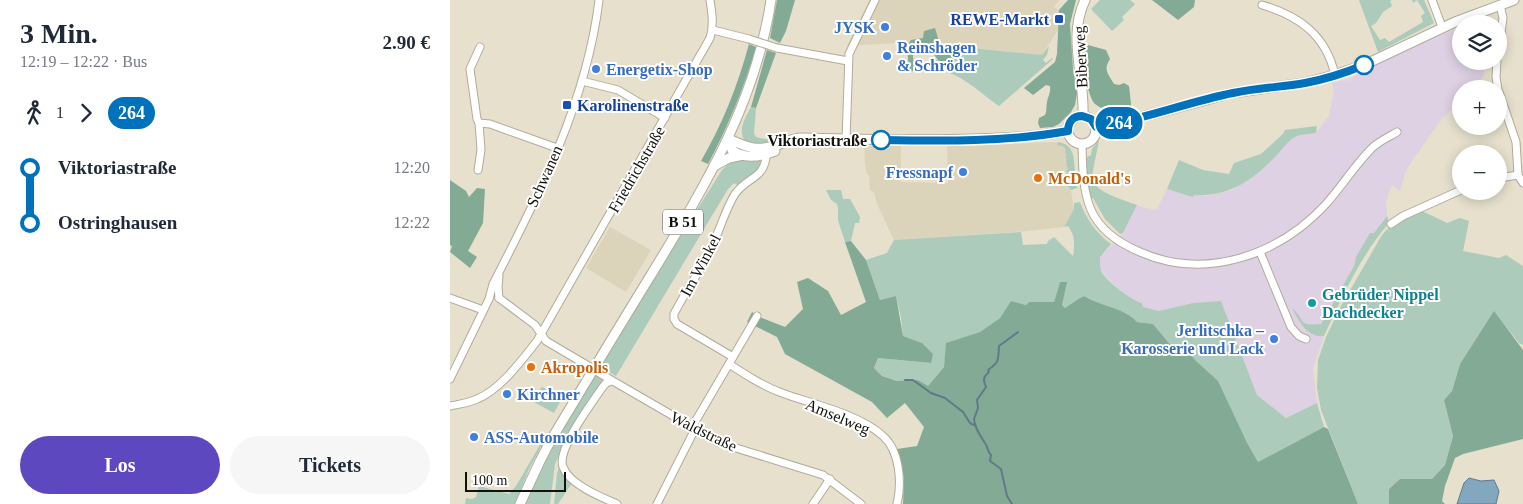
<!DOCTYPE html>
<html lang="de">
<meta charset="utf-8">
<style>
body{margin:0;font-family:"Times New Roman",serif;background:#f6f6f7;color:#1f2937;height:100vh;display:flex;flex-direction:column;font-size:19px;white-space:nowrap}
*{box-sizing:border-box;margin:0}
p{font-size:16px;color:#747a83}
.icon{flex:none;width:28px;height:28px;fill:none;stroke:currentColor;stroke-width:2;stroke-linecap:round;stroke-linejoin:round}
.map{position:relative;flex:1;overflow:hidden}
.panel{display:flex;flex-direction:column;background:#fff;width:450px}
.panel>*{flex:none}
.badge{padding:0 10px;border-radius:16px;font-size:18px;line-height:32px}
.buttons{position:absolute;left:1002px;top:15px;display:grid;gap:10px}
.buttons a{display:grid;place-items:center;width:55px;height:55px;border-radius:50%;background:#fff;box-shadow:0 2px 12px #0003;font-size:25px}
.scale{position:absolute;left:15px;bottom:12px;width:101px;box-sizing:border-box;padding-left:5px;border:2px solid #13110b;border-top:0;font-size:14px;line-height:18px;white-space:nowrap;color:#13110b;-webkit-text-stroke:4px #fff;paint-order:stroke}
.map>.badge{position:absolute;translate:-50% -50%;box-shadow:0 0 0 2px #fff}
.legs{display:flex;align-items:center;gap:8px;height:55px;padding:0 20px;font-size:16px}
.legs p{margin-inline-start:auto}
.head{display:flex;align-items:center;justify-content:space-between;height:85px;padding:0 20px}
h1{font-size:28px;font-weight:600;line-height:38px}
.button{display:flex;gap:10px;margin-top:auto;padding:10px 20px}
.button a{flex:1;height:58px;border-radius:30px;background:#5d48c0;color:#fff;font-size:20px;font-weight:600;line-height:58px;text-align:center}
.button a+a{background:#f6f6f7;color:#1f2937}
ul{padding:0 20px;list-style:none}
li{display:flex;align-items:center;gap:18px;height:55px;font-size:19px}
li i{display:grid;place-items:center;width:8px;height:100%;margin:0 6px;background:currentColor}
li i::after{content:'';width:12px;height:12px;margin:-6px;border:4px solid;border-radius:50%;background:#fff}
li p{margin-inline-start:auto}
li:first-child i{background:linear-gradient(#0000 50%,currentColor 0)}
li:last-child i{background:linear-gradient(currentColor 50%,#0000 0)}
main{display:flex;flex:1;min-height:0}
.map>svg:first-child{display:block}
.built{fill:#dcd4ba}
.industrial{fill:#ded1e4}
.green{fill:#accbba}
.forest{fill:#82aa95}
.water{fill:#82a7bf;stroke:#617a89}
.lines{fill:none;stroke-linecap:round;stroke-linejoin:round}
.stream{stroke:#617a89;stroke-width:2}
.minor-casing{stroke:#b1ab99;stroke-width:9}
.major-casing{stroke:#b1ab99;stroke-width:11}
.minor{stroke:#fff;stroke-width:7}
.major{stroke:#fff;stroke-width:9}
.minor-bridge-casing{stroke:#b1ab99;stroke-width:9;stroke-linecap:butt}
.minor-bridge{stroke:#fff;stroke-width:7}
.line-1-casing{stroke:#fff;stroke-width:11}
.line-1{stroke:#0072bc;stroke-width:8}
.transit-dot{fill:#1a4fb4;stroke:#fff;stroke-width:2}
.shop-dot{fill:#3f7fe0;stroke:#fff;stroke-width:2}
.stop-1-dot{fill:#fff;stroke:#0072bc;stroke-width:2.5}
.food-dot{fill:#e8710a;stroke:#fff;stroke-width:2}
.culture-dot{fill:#0f9aa8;stroke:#fff;stroke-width:2}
.labels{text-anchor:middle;stroke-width:4;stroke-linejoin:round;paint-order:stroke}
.shield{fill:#fff;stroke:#5a5854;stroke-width:1}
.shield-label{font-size:15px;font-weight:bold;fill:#13110b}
.transit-label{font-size:16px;font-weight:bold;fill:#164399;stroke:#fff;text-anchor:end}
.shop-label{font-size:16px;font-weight:bold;fill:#366cbe;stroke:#fff;text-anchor:start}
.street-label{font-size:16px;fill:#13110b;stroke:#fff}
.stop-label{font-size:16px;font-weight:bold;fill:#13110b;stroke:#fff;text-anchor:end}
.food-label{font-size:16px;font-weight:bold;fill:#c56008;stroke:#fff;text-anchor:start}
.culture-label{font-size:16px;font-weight:bold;fill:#0d838f;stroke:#fff;text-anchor:start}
</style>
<main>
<section class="panel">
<div class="head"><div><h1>3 Min.</h1><p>12:19 – 12:22 · Bus</p></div><b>2.90 €</b></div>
<div class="legs"><svg class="icon" aria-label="walk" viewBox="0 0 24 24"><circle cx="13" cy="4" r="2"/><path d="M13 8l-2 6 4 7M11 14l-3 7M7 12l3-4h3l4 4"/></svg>1<svg class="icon" aria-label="forward" viewBox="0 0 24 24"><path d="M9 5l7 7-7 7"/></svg><b class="badge" style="background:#0072bc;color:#fff">264</b></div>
<ul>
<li><i style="color:#0072bc"></i><b>Viktoriastraße</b><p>12:20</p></li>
<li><i style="color:#0072bc"></i><b>Ostringhausen</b><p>12:22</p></li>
</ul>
<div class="button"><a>Los</a><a>Tickets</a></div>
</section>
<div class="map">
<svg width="1073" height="504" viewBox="0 0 1073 504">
<rect width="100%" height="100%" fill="#e6e0cd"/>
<!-- built -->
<g class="built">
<polygon points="419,0 609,0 604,7 609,10 608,30 592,55 490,45 480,41 397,46"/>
<polygon points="601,142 613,143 620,147 623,153 627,188 621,190 624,209 614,227 578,231 444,240 427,204 424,192 420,190 419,175 417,174 415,165 414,146 451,146 451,182 498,183 497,146 543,145"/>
<polygon points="160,227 201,250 176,292 136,268"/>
</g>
<!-- industrial -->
<polygon class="industrial" points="1011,27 1011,61 1036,61 1033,77 1022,89 1011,89 1011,100 991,120 964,158 956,171 950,191 943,186 941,187 936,203 937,216 924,233 920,233 906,257 904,266 871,324 874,336 863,368 867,403 836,418 807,395 771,301 743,303 709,311 693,307 692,303 679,298 653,274 650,266 650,257 673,233 687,205 702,210 707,209 717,189 730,193 756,196 782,190 813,168 840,140 848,136 866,133 879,116 884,90 882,83 894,80 898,81 900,78 973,42"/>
<!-- green -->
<g class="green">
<polygon points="650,0 680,0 685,4 672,17 674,20 662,31 641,9"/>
<polygon points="909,0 942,0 940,1 942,6 933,12 926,23 921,26 930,40 935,38 939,42 973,22 971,16 975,13 967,0 963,3 962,0 974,0 984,23 928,52"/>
<path d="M485,42L490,45L592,55L599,46L597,55L593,60L596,63L602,58L603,59L549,106C530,93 510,72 487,70L485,58L494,68L490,52Z"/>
<path d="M301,107L306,108L304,133L306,137L314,139L329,137V139L311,144L295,141C287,130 296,117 301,107Z"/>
<path d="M867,126L866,133C860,134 853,134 847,136C838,140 832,150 825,157C802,181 778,197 744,195L743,197L717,189L729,160L753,170L779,174L784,163L811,154L833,134L835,130Z"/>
<path d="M649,140C648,149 641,173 643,180C645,192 676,201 687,205L673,233L670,234L655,219L643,198L640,199L635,177L637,157L641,155L642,149Z"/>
<path d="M608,142C625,145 624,160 625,175L620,176V181H626L627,188L621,190L615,183L618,180L616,175L618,173L616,171L618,169L616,164L617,162L616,160L617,159L615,157L617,155L615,153L616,149L611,145L610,146L607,145Z"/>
<path d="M288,159H309L311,164L308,171L289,186L284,183L278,189L166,376L159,372L122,427L105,464L100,504H76C94,456 123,414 149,370C189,303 230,236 272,170L279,163Z"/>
<polygon points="376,190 391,190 393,199 400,199 410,217 409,223 405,223 401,241 395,242 388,220 388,208 387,204 381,200"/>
<path d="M630,202C636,219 647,234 661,244L650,257C650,262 650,269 652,273C658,282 682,301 692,303L693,307L709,311L743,303L771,301L807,395L836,418L867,403L874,427L808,462L747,362L737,351L723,348L703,324L687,322C674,308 650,306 634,296L628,299L615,308L612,305L616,282H610L604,302H579L576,305L561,301L550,318L530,332L497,343L494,367L478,386L468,380L448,381L432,376L424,368L428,358L481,363L472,343L453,336L451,318L446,296L430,300L416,260L437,253L444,240L571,232L573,245L597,244L598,241L604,237L623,256C625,245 625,235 618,226L614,227L624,209V203Z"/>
<polygon points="970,210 997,223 1010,218 1019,221 1013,251 1049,258 1056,255 1073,266 1073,345 1069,343 1044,312 1010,364 1002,391 994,400 1003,436 995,465 982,479 950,479 939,489 939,504 908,504 871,410 867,388 868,360 876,337 891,306 932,235 942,224"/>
<path d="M937,216L939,223C911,255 892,297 874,336C857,338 849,321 842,308C857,321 846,326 871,324L904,266L906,257L920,233H924Z"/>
<polygon points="92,387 112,398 104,413 80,400 86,402 88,398 84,396"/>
<polygon points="91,443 93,443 79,469 65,504 15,504 16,498 22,499 26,497 29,486 59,494 66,486"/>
<polygon points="109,468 122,483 108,504 104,504 107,473"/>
</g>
<!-- forest -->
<g class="forest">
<polygon points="327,0 345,0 336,31 330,43 320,38"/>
<path d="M618,0H626L620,24L623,69L627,93L625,105L621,112L609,124L603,127L590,128L588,123L589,118L595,115C597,111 596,107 597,102C598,96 601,93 600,86L596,85L583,95L574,88L605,62L607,54L609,10Z"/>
<polygon points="702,0 745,0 744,7 728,20"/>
<polygon points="485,28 490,45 485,43 490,52 501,53 504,64 494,68 479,48 473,46 465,50 463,56 464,71 459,72 457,46 461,40 473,38 474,31"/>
<path d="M299,44L306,47C294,88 278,126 258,164L251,161C272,125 288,85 299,44Z"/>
<path d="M638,45L656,50L660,59C653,70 658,73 664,84L669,85L674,83L679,86L682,113L673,115C664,110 655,112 645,104C639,99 631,62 633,55C634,52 637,48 638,45Z"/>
<polygon points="317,50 326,53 306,108 301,107"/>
<polygon points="0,180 16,191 19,197 27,188 35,189 33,223 18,251 27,257 20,268 0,252 2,246 0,245"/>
<path d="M401,241L416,260L430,300L446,296L453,336L472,343L483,354L481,363L428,358L424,368L432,376L447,381L468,380L478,386L494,367L496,343L530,332L550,318L561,301L576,305L579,302H604L610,282H617L612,305L615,308L628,299L634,296C650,306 675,308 687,322L703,324L723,348L737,351L747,362L768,381L797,443L808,462L874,427L878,429L908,504H453L454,478L447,449L467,446L474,427L455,403L437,418L422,402L335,354L327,337L297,322L302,312L307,316L335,327L353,309L347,282L358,278L378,291L391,315L416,302L395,242Z"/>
<polygon points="1044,311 1073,350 1073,439 1013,454 1005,458 995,486 992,501 995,504 939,504 939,489 950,479 982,479 995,465 1003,436 994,400 1002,391 1010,364"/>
</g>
<!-- water -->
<polygon class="water" points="1019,478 1031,481 1044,480 1049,491 1046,504 1007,504 1014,483"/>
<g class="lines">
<!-- stream -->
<g class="stream">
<polyline points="455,380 463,380 481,393 495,398 513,412 520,423 524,425"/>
<path d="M562,504L557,496L551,469L540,461L541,455C537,451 538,447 535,443C530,435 525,429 524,419L528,408L527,400L536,387C533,380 533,377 539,372L538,370C550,362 548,359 549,346L568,332"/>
</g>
<defs>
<g id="minor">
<polyline points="982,0 992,27"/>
<path d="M812,5C849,16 876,35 885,75"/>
<polyline points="263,30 299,39"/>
<polyline points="30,47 20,69 27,119 29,123 40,124 107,148"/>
<polyline points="327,48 398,61"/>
<polyline points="1049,48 1053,18 1050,5"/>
<polyline points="1047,61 1046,77 1048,89"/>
<polyline points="132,81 168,90 215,118"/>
<polyline points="1049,92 1066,142 1068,175 1073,183"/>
<polyline points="396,140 399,54 425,0"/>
<path d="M632,144C633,197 635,229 690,252C756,281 829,255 876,204C892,186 905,165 922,148C929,141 939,137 947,132"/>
<polyline points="28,170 31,150 29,123"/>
<polyline points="1049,178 1068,175"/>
<polyline points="941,224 953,216 1011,190"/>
<polyline points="810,252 841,327 849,336 856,339"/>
<polyline points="0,298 33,310"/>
<polyline points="49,298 85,325 96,341 135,364"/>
<polyline points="49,298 48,287 49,276"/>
<polyline points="283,357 307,316"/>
<path d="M279,364C296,375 313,386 332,393C362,404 409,414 433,436C450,451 452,483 447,504"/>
<polyline points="156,377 270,443 373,475 411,504"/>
<path d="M0,379L39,299L43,284C89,195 137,101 149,0"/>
<path d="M162,381L156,383L152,388C142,403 106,450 113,467C120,485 151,497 167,504"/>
<path d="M0,406C9,404 19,403 27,399C50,390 72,360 87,341L260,38C264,25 262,13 260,0"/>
<path d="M207,504L243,433L245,422L283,357L227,324L224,319V314C235,292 250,272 260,250C269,233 275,210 285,194C300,174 315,181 317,150"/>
<polyline points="363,504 380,479"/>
</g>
<g id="major">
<circle cx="632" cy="130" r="14"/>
<path d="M633,116C635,76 617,38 635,0"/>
<polyline points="646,127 704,114 782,93 854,83 885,75 914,65 1005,22 1064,0"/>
<path d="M279,139C298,148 308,152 330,144C336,142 344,138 351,138C408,139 466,141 523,139C555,138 586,137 618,131"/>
<path d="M279,139L282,150C294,160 312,156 325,151"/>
<polyline points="266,165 279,158 293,155"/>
<path d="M70,504L90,461L101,440C134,385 167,330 201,275C255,186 305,105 321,0"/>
</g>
</defs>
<!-- minor casing -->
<use href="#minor" class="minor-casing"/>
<!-- major casing -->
<use href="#major" class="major-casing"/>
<!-- minor -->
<use href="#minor" class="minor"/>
<!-- major -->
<use href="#major" class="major"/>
<defs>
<g id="minor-bridge">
<polyline points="299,39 327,48"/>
<polyline points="135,364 156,377"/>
</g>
</defs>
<!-- minor-bridge casing -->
<use href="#minor-bridge" class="minor-bridge-casing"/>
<!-- minor-bridge -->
<use href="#minor-bridge" class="minor-bridge"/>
</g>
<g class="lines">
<defs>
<path id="line-1" d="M431,140C493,141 557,142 618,131C618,122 623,116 632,116L641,119L646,127C693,120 737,102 783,93C807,88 832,87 855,83C876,79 895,73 914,65"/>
</defs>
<!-- line-1 casing -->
<use href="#line-1" class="line-1-casing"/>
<!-- line-1 -->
<use href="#line-1" class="line-1"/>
</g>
<!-- markers -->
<g class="transit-dot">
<rect x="604" y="14" width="10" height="10" rx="2.5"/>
<rect x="112" y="100" width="10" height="10" rx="2.5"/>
</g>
<g class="shop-dot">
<circle cx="435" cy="27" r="5"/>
<circle cx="437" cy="56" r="5"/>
<circle cx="146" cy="69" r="5"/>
<circle cx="513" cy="172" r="5"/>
<circle cx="824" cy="339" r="5"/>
<circle cx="57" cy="394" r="5"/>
<circle cx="24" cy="437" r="5"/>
</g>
<g class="stop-1-dot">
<circle cx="914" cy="65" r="9"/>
<circle cx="431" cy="140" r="9"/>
</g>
<g class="food-dot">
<circle cx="588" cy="178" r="5"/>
<circle cx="81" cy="367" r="5"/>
</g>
<circle class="culture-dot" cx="862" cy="303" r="5"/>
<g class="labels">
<!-- shield labels -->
<rect class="shield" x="213" y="209.5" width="40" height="25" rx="4"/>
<g class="shield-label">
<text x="233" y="227">B 51</text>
</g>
<!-- transit labels -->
<g class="transit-label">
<text x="599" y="25">REWE-Markt</text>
<text x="127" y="111" text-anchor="start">Karolinenstraße</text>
</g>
<!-- shop labels -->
<g class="shop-label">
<text x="425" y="33" text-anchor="end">JYSK</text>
<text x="447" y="53">Reinshagen<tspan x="447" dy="18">&amp; Schröder</tspan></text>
<text x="156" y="75">Energetix-Shop</text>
<text x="503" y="178" text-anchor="end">Fressnapf</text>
<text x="814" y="336" text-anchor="end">Jerlitschka –<tspan x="814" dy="18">Karosserie und Lack</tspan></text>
<text x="67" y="400">Kirchner</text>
<text x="34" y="443">ASS-Automobile</text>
</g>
<!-- street labels -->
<g class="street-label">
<text transform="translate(630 57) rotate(-93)" y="6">Biberweg</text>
<text transform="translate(186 169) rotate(-60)" y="6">Friedrichstraße</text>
<text transform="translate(94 176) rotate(-66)" y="6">Schwanen</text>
<text transform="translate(250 265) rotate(-62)" y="6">Im Winkel</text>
<text transform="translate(388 416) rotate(23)" y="6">Amselweg</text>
<text transform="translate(254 431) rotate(26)" y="6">Waldstraße</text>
</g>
<!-- stop labels -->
<g class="stop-label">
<text x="417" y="146">Viktoriastraße</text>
</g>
<!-- food labels -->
<g class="food-label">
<text x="598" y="184">McDonald's</text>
<text x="91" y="373">Akropolis</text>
</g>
<!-- culture labels -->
<g class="culture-label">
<text x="872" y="300">Gebrüder Nippel<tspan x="872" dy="18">Dachdecker</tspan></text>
</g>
</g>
</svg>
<div class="buttons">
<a><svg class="icon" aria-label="layers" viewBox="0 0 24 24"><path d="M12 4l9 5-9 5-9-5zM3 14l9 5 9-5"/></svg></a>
<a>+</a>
<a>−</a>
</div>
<div class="scale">100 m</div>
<b class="badge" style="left:669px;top:123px;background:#0072bc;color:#fff">264</b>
</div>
</main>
